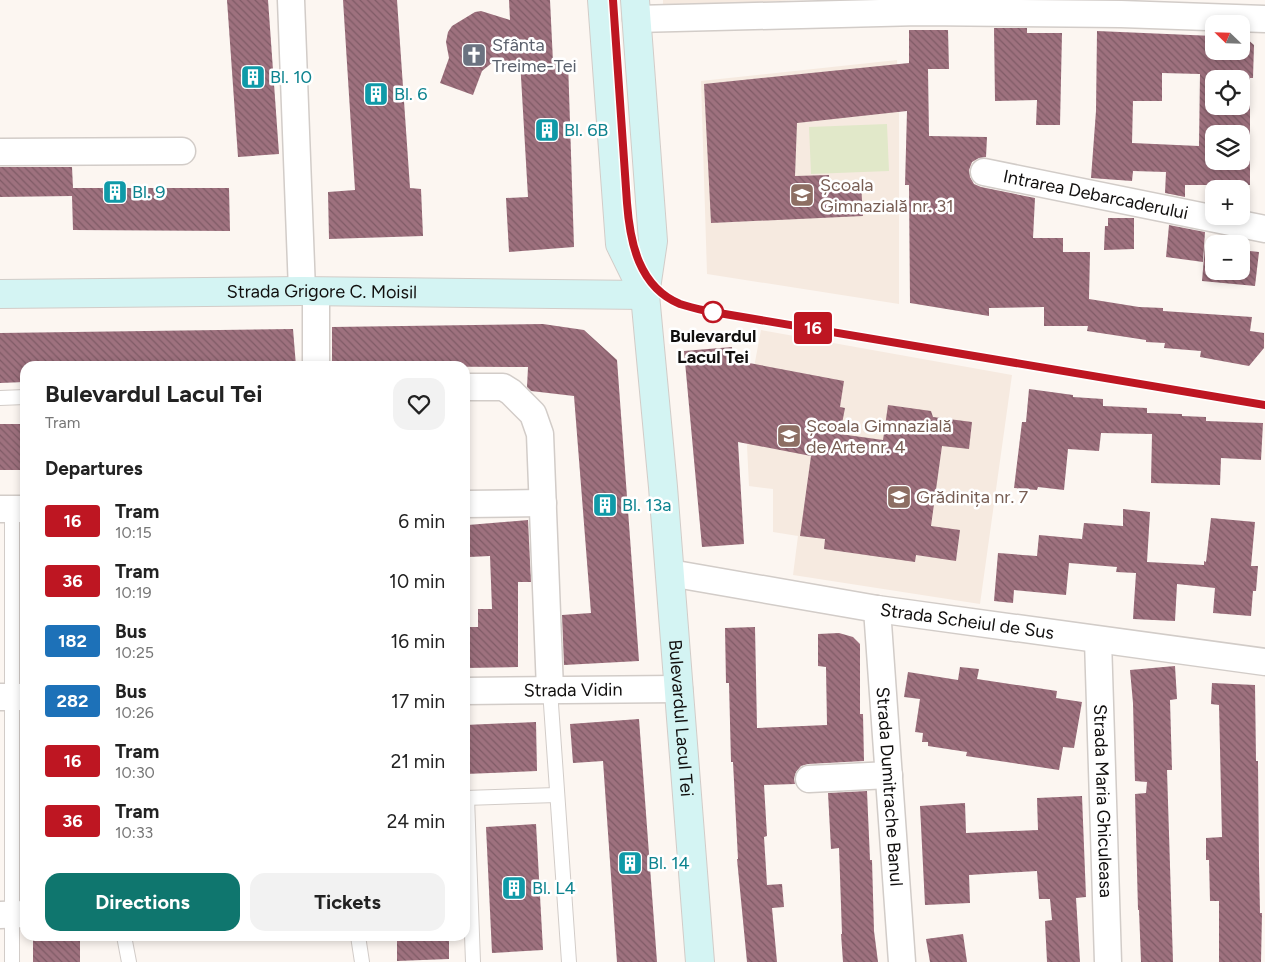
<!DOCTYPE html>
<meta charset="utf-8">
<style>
body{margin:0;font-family:Figtree,sans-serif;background:#f2f2f2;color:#222;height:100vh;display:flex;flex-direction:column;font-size:19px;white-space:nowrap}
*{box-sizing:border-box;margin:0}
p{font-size:16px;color:#767676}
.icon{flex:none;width:28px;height:28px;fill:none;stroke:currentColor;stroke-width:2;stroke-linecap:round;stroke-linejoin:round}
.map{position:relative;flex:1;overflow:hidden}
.drawer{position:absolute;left:20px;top:361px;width:450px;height:580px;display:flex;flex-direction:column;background:#fff;border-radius:15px;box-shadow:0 2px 8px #0003}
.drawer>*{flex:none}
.badge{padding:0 10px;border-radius:4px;font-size:18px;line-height:32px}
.needle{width:32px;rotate:293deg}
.controls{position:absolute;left:1205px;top:15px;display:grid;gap:10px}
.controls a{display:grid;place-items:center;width:45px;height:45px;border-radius:10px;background:#fff;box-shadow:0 2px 8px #0003;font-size:25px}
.map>.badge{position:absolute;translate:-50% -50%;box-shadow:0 0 0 2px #fff}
h2{padding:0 25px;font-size:19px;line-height:45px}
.round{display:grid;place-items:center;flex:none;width:52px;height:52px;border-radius:15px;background:#f2f2f2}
.summary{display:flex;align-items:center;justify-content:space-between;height:85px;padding:0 25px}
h1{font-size:24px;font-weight:700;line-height:38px}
.primary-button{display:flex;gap:10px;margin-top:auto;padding:10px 25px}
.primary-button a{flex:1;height:58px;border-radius:15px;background:#0f766e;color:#fff;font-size:20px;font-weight:700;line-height:58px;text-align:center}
.primary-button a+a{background:#f2f2f2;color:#222}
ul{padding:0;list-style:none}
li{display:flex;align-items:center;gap:15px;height:60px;padding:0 25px}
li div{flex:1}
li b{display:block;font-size:19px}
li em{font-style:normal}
li .badge{min-width:55px;font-weight:700;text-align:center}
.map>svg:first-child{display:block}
.built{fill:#f6eae0}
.park{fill:#e1e8c9}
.building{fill:url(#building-back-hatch);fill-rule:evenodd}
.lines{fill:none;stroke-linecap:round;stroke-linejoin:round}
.lane-casing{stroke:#d2ccc8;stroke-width:16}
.street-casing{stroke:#d2ccc8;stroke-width:29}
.secondary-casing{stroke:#d2ccc8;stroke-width:30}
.lane{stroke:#fff;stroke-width:14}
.street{stroke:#fff;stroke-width:26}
.secondary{stroke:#d4f4f3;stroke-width:28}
.line-casing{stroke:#fff;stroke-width:11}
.line{stroke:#be1622;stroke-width:8}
.stop-dot{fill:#fff;stroke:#be1622;stroke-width:2.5}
.labels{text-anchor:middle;stroke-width:5;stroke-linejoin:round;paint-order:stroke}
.worship-label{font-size:18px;fill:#5b616d;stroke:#fff;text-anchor:start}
.culture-label{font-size:18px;fill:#0d838f;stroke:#fff;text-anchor:start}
.education-label{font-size:18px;fill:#785e54;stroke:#fff;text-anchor:start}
.street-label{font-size:18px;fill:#110f0e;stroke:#fff}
.stop-label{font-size:18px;font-weight:bold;fill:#110f0e;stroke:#fff}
</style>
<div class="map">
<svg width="1265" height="962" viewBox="0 0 1265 962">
<defs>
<pattern id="building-back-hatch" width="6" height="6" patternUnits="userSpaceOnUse" patternTransform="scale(1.25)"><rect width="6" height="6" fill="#9e717e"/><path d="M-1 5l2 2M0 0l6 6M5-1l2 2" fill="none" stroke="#7f5b66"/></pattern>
</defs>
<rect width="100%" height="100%" fill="#fcf6f1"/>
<!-- built -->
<g class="built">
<polygon points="663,0 794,0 663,9"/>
<polygon points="897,60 899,115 899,304 707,274 701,81"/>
<polygon points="761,330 1012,375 980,604 793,575 798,536 773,532 773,489 749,486 747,446 754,412 746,410"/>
</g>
<!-- park -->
<polygon class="park" points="887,124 889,171 811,174 809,127"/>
<!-- building -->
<g class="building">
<polygon points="227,0 268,0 279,154 238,157"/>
<polygon points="343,0 397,0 410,188 421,189 423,236 329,239 328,192 355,190"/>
<polygon points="509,0 550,0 553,62 568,61 574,247 509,252 506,198 528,197 520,60 493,62 482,71 473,95 440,83 449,58 446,42 448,32 452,26 475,12 481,11 510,20"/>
<polygon points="994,28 1027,28 1027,33 1062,33 1060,125 1036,125 1037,100 995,101"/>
<polygon points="909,30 948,30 949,69 928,69 929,136 987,137 986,157 979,158 972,162 969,170 970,177 974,184 981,187 1035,198 1033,238 1063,238 1063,252 1090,252 1089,299 1139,307 1163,308 1163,311 1252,317 1250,331 1264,333 1264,348 1249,366 1200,357 1201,351 1164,348 1165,343 1146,342 1146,340 1087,331 1088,326 1044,326 1044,307 989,308 989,316 910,303 909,185 905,185 907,111 797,123 795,176 829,175 828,185 861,184 863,216 711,223 704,84 909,63"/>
<path d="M1097,31L1214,36V51H1241V38H1246L1254,45L1253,78H1250V185H1185V197L1165,193L1166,172L1133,171L1132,181L1091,178L1096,111ZM1162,73L1200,74L1199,146L1132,143L1133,101H1162ZM1214,79H1241V106H1214ZM1214,134H1241V161H1214Z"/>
<polygon points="0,167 72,167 73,188 229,188 230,231 73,230 72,196 0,197"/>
<polygon points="1108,218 1134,218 1134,249 1104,250 1105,226 1108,226"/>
<polygon points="1169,225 1205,232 1203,262 1166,257"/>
<polygon points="1205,246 1214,247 1214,271 1241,271 1241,250 1259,252 1255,286 1202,281"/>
<polygon points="543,324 584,330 617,360 639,661 564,665 562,615 591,613 574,396 531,391 527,387 528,367 332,366 332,327"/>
<polygon points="293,329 296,366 25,366 25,382 0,383 0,333"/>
<polygon points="732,347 733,360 844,381 840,407 845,408 840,434 883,440 888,405 931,411 933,417 972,422 969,449 942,446 931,526 960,530 956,561 916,555 915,562 824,549 825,539 800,536 811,456 738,442 744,544 702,547 684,351"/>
<polygon points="1029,389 1073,395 1073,397 1103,399 1103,406 1147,408 1147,413 1182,414 1182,416 1206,417 1206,421 1263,423 1261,460 1221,458 1220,485 1151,483 1152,434 1101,433 1099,451 1068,449 1064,490 1038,487 1037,490 1014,488 1022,422 1026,422"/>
<rect x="0" y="424" width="25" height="46"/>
<polygon points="1123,509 1150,512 1147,562 1204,565 1204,561 1206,562 1211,518 1255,522 1251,566 1258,566 1256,591 1253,591 1251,616 1213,613 1215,588 1177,584 1175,621 1133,619 1136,573 1116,572 1117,567 1069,563 1066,595 1014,590 1013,603 994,601 998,553 1037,556 1039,535 1082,539 1084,523 1123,526"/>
<polygon points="528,520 531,582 518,582 518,667 465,668 465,627 478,627 478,609 492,609 490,556 469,557 468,525"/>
<polygon points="755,627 757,728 827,725 826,667 818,666 818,634 839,633 853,637 860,644 860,714 863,714 864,761 808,764 801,766 796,772 794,779 795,784 764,785 767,836 764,837 767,885 782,884 784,907 772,908 777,962 747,962 737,859 738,859 733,762 731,762 729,683 726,683 725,628"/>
<polygon points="1175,666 1177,699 1170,700 1172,770 1167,770 1173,962 1141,962 1139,910 1138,910 1135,794 1146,793 1147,782 1135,781 1133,703 1130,670"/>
<polygon points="960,667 979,669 977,679 1057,691 1056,698 1082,702 1074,748 1063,747 1059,770 966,756 967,752 928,746 928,742 922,742 923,733 915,732 920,699 904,697 908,672 958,680"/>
<polygon points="1212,683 1255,685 1256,761 1258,761 1259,866 1260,913 1262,913 1261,962 1219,962 1219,901 1210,901 1209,860 1206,860 1206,838 1222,837 1219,705 1211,704"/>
<polygon points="639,719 657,962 617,962 603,761 573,763 570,724"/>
<polygon points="536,722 537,771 465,774 465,725"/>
<polygon points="867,791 870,860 872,860 874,931 878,962 843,962 841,934 842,934 839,848 831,849 828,793"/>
<polygon points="1082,796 1086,897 1076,898 1080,962 1047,962 1045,921 1052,920 1050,899 1039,899 1037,871 969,875 970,903 925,905 920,806 965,803 966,833 1038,830 1037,798"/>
<polygon points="536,824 543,950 492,953 486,827"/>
<polygon points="963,934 967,962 930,962 926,939"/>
<rect x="33" y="936" width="47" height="26"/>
<polygon points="397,936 449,936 449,959 397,961"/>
</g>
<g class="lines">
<defs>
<g id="lane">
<polyline points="0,398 25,397"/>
<polyline points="550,690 569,962"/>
<polyline points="465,798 557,795"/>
<polyline points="467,798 473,962"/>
<polyline points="124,936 129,962"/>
<polyline points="358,936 362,962"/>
<polyline points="12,962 12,509"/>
</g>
<g id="street">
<polyline points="291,0 302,291"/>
<polyline points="636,19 920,12 1121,14 1265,19"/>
<polyline points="0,152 182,151"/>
<path id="s1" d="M984,172L1265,229"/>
<polyline points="316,292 316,366"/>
<polyline points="465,387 503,387 511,392 533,414 540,434 550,690"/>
<polyline points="465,504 543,503"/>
<polyline points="0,509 25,509"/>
<path id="s2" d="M670,573L877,609L1265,662"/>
<path id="s3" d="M877,609L902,962"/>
<path id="s4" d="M1098,640L1108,962"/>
<path id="s5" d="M465,691L679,689"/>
<polyline points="0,697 25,697"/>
<polyline points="809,779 889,775"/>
<polyline points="0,915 25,914"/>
</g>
<g id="secondary">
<polyline points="602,0 620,244 645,295"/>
<path id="s6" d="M635,0L653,241L645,295L663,487L700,962"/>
<path id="s7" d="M0,294L302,291L645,295"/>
</g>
</defs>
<!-- lane casing -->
<use href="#lane" class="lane-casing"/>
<!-- street casing -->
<use href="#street" class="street-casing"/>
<!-- secondary casing -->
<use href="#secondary" class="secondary-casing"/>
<!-- lane -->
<use href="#lane" class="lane"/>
<!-- street -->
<use href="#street" class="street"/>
<!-- secondary -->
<use href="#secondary" class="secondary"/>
</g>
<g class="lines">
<defs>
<path id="line" d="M613,0L627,203C630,243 639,287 680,304C689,307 698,309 707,311L1265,405"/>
</defs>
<!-- line casing -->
<use href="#line" class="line-casing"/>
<!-- line -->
<use href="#line" class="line"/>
</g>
<!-- icons -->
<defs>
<symbol id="church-square" viewBox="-11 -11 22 22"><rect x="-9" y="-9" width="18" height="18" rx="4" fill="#6b7280" stroke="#fff"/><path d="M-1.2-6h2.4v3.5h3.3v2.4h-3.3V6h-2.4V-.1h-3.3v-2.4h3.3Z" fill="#fff"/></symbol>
<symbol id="building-square" viewBox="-11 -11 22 22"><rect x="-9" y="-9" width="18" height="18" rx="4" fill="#0f9aa8" stroke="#fff"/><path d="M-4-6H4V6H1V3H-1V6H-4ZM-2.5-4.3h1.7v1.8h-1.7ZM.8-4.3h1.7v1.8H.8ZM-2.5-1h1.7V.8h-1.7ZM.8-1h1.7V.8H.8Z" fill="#fff"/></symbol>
<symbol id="school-square" viewBox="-11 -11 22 22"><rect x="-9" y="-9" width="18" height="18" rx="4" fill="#8d6e63" stroke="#fff"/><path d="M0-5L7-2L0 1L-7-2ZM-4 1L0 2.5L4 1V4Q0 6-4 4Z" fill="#fff"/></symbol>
</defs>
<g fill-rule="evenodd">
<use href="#church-square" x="460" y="41" width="28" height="28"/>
<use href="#building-square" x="239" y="63" width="28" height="28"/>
<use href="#building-square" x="362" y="80" width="28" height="28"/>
<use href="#building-square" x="533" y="116" width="28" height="28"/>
<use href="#building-square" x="101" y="178" width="28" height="28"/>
<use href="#school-square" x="788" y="181" width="28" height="28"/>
<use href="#school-square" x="775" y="422" width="28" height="28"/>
<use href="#school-square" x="885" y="483" width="28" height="28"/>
<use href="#building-square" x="591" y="491" width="28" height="28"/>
<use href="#building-square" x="616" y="849" width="28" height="28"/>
<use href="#building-square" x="500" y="874" width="28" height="28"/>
</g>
<!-- markers -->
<circle class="stop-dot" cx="713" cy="312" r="10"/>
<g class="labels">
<!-- worship labels -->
<g class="worship-label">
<text x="492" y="51">Sfânta<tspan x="492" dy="21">Treime-Tei</tspan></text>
</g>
<!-- culture labels -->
<g class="culture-label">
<text x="270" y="83">Bl. 10</text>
<text x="394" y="100">Bl. 6</text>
<text x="564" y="136">Bl. 6B</text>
<text x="132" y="198">Bl. 9</text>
<text x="622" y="511">Bl. 13a</text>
<text x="648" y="869">Bl. 14</text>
<text x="532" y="894">Bl. L4</text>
</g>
<!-- education labels -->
<g class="education-label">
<text x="820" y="191">Școala<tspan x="820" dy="21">Gimnazială nr. 31</tspan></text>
<text x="806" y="432">Școala Gimnazială<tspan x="806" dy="21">de Arte nr. 4</tspan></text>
<text x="916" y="503">Grădinița nr. 7</text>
</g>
<!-- street labels -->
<g class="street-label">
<text dy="6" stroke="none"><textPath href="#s1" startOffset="114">Intrarea Debarcaderului</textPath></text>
<text dy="6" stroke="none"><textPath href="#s7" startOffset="322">Strada Grigore C. Moisil</textPath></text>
<text dy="6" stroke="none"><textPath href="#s2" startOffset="301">Strada Scheiul de Sus</textPath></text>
<text dy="6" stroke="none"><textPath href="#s5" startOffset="108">Strada Vidin</textPath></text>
<text dy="6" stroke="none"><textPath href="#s6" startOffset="721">Bulevardul Lacul Tei</textPath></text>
<text dy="6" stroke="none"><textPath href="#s3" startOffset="178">Strada Dumitrache Banul</textPath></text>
<text dy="6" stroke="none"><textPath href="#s4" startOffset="161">Strada Maria Ghiculeasa</textPath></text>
</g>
<!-- stop labels -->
<g class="stop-label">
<text x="713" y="342">Bulevardul<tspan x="713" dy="21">Lacul Tei</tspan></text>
</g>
</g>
</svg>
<div class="controls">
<a><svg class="needle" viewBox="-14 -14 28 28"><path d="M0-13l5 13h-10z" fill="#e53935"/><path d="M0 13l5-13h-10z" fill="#767676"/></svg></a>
<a><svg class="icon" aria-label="locate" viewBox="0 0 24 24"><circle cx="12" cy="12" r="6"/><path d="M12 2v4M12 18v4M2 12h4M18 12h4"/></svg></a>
<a><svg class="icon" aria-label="layers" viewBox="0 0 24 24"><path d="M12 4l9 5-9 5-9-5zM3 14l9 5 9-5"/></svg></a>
<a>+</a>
<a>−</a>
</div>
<b class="badge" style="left:813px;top:328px;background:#be1622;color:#fff">16</b>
<section class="drawer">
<div class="summary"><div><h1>Bulevardul Lacul Tei</h1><p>Tram</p></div><a class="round"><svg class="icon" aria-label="heart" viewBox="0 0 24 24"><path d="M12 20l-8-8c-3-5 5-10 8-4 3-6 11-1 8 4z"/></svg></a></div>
<h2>Departures</h2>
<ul>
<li><span class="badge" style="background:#be1622;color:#fff">16</span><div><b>Tram</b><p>10:15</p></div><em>6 min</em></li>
<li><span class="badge" style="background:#be1622;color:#fff">36</span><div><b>Tram</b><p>10:19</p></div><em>10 min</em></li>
<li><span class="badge" style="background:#1d71b8;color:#fff">182</span><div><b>Bus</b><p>10:25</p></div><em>16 min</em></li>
<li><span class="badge" style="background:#1d71b8;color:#fff">282</span><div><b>Bus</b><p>10:26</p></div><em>17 min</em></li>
<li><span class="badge" style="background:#be1622;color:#fff">16</span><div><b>Tram</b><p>10:30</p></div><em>21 min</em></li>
<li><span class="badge" style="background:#be1622;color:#fff">36</span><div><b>Tram</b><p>10:33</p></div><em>24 min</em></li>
</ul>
<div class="primary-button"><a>Directions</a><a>Tickets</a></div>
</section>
</div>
